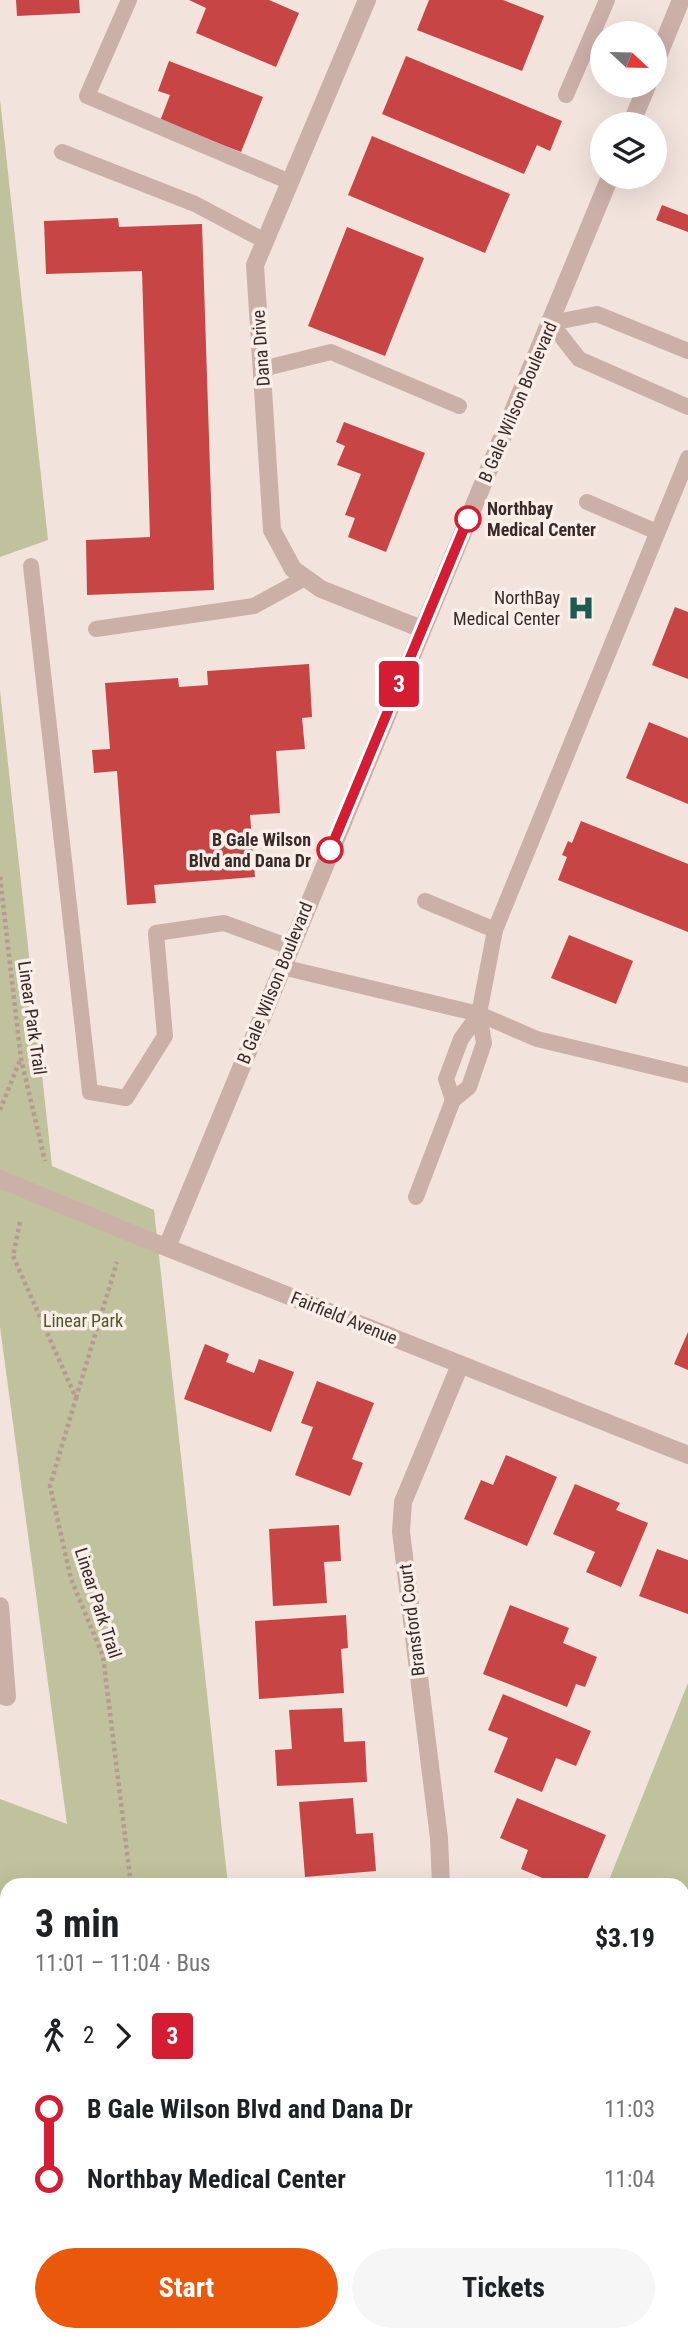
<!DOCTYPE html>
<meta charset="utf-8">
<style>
body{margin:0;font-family:"Roboto Condensed",sans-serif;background:#f6f6f6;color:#202124;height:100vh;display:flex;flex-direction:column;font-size:26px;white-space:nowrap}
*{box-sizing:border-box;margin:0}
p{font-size:23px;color:#757577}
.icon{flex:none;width:38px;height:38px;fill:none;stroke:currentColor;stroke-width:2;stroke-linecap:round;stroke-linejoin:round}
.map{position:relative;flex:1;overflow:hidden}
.sheet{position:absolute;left:0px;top:1878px;width:690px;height:464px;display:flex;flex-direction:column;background:#fff;border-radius:21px 21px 0 0;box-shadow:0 7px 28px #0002}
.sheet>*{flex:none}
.badge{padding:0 14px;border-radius:5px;font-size:24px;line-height:46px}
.needle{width:46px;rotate:112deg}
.tools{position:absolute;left:590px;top:21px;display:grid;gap:14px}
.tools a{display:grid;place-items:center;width:77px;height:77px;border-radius:50%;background:#fff;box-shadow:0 7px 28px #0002;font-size:35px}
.map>.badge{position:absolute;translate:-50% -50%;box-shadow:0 0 0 4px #fff}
.legs{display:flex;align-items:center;gap:10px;height:77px;padding:0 35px;font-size:23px}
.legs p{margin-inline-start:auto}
.overview{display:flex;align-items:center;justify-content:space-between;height:119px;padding:0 35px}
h1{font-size:38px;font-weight:700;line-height:52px}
.action{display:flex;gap:14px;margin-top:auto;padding:14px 35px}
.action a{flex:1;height:80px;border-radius:42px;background:#ea580c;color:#fff;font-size:28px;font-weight:700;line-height:80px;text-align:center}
.action a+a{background:#f6f6f6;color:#202124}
ul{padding:0 35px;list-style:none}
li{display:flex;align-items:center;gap:24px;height:70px;font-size:26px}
li i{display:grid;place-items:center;width:10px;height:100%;margin:0 9px;background:currentColor}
li i::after{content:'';width:18px;height:18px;margin:-9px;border:5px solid;border-radius:50%;background:#fff}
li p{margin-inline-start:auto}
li:first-child i{background:linear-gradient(#0000 50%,currentColor 0)}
li:last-child i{background:linear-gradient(currentColor 50%,#0000 0)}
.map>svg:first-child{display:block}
.green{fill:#bfc29c}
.building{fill:#c84545}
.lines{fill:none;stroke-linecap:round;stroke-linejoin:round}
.path{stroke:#b79992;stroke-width:4.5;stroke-dasharray:3.5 3.5;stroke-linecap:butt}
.service{stroke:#cbb0a8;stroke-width:16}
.minor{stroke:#cbb0a8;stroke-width:18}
.line-1-casing{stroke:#fff;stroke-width:16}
.line-1{stroke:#d41c33;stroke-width:10}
.stop-1-dot{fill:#fff;stroke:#d41c33;stroke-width:3.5}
.labels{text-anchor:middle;stroke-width:7;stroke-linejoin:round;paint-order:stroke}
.street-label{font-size:18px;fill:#382a28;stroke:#faeee9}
.stop-label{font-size:18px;font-weight:bold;fill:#382a28;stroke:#faeee9;text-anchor:start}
.poi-label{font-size:18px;fill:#382a28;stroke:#faeee9;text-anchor:end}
.park-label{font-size:18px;fill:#51572c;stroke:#faeee9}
</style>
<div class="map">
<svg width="688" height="2341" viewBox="0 0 688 2341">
<rect width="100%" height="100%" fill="#f3e3dd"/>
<!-- green -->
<g class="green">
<polygon points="0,99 48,540 0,557"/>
<polygon points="0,690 52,1166 154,1210 228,1885 7,1885 7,2334 165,2334 166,2341 0,2341 0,1799 67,1824 0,1327"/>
<polygon points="688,1683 688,2341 422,2341 424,2334 682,2334 682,1885 607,1885"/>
<polygon points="167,2335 278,2335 279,2341 168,2341"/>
</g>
<!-- building -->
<g class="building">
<polygon points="16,0 79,0 80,13 17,16"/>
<polygon points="189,0 269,0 299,13 276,67 196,33 206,8"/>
<polygon points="429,0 503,0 544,16 522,71 417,30"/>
<polygon points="406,56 562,121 550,151 537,145 524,174 382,114"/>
<polygon points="169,61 263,97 241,152 160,121 170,95 158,91"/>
<polygon points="372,136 510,194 485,253 348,195"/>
<polygon points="662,205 688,215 688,232 656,220"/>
<polygon points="118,218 119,227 202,224 214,590 87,595 86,540 150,537 142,271 46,274 44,221"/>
<polygon points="347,227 424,258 385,356 308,326"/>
<polygon points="344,422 425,453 386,552 348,537 355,518 345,515 361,474 337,465 345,446 336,442"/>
<polygon points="675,607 688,612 688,679 652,665"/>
<polygon points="309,664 312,717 302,718 305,749 276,751 280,813 250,815 255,877 154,885 156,903 127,905 117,771 94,773 92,750 110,749 105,683 178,678 179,687 208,685 207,671"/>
<polygon points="649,722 688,738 688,804 626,778"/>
<polygon points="581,821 688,864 688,932 558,880 567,857 562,855 568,841 572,843"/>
<polygon points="569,935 633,961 616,1004 551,978"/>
<polygon points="688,1332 688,1370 674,1364"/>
<polygon points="205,1344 229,1354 226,1362 254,1373 259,1359 294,1372 271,1432 184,1399"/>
<polygon points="317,1381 374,1403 352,1459 363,1463 350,1496 295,1475 313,1427 301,1423"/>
<polygon points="506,1455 557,1477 527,1546 464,1519 481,1480 493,1485"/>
<polygon points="575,1484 620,1503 616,1510 648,1523 621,1587 586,1572 595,1552 553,1534"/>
<polygon points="339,1525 341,1561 324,1562 327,1603 273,1606 269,1529"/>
<polygon points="657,1549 688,1560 688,1614 639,1596"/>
<polygon points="510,1605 569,1628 563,1643 597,1657 585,1687 576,1684 567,1707 483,1674"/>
<polygon points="346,1615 348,1648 341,1649 344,1693 259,1699 255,1621"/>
<polygon points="503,1694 591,1731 576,1766 556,1758 542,1792 494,1772 508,1738 488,1730"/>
<polygon points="342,1708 344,1742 365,1741 367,1782 277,1786 275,1750 292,1749 289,1710"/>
<polygon points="353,1798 356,1834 373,1833 376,1871 305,1877 299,1802"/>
<polygon points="517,1798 606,1835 585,1885 559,1885 521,1869 528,1850 500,1838"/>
</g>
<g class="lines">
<!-- path -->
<g class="path">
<polyline points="0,877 21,1059 45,1161"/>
<polyline points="0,1110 20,1060"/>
<polyline points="20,1222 13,1256 76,1398 50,1486 71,1579 103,1656 131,1885"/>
<polyline points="76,1398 117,1262"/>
<polyline points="184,2334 185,2341"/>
</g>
<!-- service -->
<g class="service">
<polyline points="129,0 87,96 290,182"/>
<polyline points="566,95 607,0"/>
<polyline points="62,152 195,204 265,241"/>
<polyline points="688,351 597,314 551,323 579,359 688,407"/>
<polyline points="262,369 331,352 459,406"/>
<polyline points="587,502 657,532"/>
<polyline points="31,566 90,1092 126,1098 165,1036 156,933 224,923 290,947"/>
<polyline points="96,629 254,606 305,578"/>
<polyline points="425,901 495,930"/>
<polyline points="282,967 479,1014 537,1039 688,1075"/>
<polyline points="453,1100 446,1079 461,1039 479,1014"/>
<polyline points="416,1197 453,1100 469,1087 484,1043 479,1014 495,930 688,458"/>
<polyline points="0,2011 7,2013"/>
<polyline points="682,2236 688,2222"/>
<polyline points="0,2272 7,2255"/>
<polyline points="639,2341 642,2334"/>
</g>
<!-- minor -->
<g class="minor">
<polyline points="367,0 255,265 272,530 293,569 321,589 422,629"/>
<polyline points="654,66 681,0"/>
<polyline points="631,124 647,86"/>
<polyline points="0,1179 128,1232 688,1455"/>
<polyline points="167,1247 610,177"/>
<polyline points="0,1606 7,1697 0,1695"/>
<polyline points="441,1885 439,1838 401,1532 403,1502 460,1365"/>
</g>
</g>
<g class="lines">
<defs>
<polyline id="line-1" points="330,850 468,519"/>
</defs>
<!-- line-1 casing -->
<use href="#line-1" class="line-1-casing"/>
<!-- line-1 -->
<use href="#line-1" class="line-1"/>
</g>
<!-- icons -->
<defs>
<symbol id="hospital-bare" viewBox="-9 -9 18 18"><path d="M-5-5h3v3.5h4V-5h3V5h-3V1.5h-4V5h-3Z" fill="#1d5a50" stroke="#faeee9" stroke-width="2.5" paint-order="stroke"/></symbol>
</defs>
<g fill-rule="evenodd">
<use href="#hospital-bare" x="562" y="589" width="38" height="38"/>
</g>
<!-- markers -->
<g class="stop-1-dot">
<circle cx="468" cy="519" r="12"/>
<circle cx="330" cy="850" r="12"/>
</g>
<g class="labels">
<!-- street labels -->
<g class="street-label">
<text transform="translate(261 348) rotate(-94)" y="6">Dana Drive</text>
<text transform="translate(518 402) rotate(-67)" y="6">B Gale Wilson Boulevard</text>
<text transform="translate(275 983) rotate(-68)" y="6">B Gale Wilson Boulevard</text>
<text transform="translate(32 1018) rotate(82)" y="6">Linear Park Trail</text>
<text transform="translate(344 1318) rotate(22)" y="6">Fairfield Avenue</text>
<text transform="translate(98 1603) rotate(72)" y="6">Linear Park Trail</text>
<text transform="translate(412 1620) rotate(-97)" y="6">Bransford Court</text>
</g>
<!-- stop labels -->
<g class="stop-label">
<text x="487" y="515">Northbay<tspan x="487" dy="21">Medical Center</tspan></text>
<text x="311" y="846" text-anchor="end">B Gale Wilson<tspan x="311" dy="21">Blvd and Dana Dr</tspan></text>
</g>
<!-- poi labels -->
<g class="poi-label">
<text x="560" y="604">NorthBay<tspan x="560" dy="21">Medical Center</tspan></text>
</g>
<!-- park labels -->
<g class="park-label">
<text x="83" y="1327">Linear Park</text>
</g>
</g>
</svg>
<div class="tools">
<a><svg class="needle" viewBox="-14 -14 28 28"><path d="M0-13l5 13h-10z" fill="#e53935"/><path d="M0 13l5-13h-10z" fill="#757577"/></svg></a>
<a><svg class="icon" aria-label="layers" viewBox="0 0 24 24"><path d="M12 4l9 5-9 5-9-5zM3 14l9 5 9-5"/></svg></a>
</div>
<b class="badge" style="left:399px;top:684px;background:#d41c33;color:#fff">3</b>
<section class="sheet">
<div class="overview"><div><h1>3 min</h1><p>11:01 – 11:04 · Bus</p></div><b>$3.19</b></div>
<div class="legs"><svg class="icon" aria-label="walk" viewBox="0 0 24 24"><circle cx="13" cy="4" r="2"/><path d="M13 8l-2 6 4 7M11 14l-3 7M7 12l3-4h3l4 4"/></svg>2<svg class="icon" aria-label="forward" viewBox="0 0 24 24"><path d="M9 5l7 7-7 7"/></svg><b class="badge" style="background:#d41c33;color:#fff">3</b></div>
<ul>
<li><i style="color:#d41c33"></i><b>B Gale Wilson Blvd and Dana Dr</b><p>11:03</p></li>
<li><i style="color:#d41c33"></i><b>Northbay Medical Center</b><p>11:04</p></li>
</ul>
<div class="action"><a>Start</a><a>Tickets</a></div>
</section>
</div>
